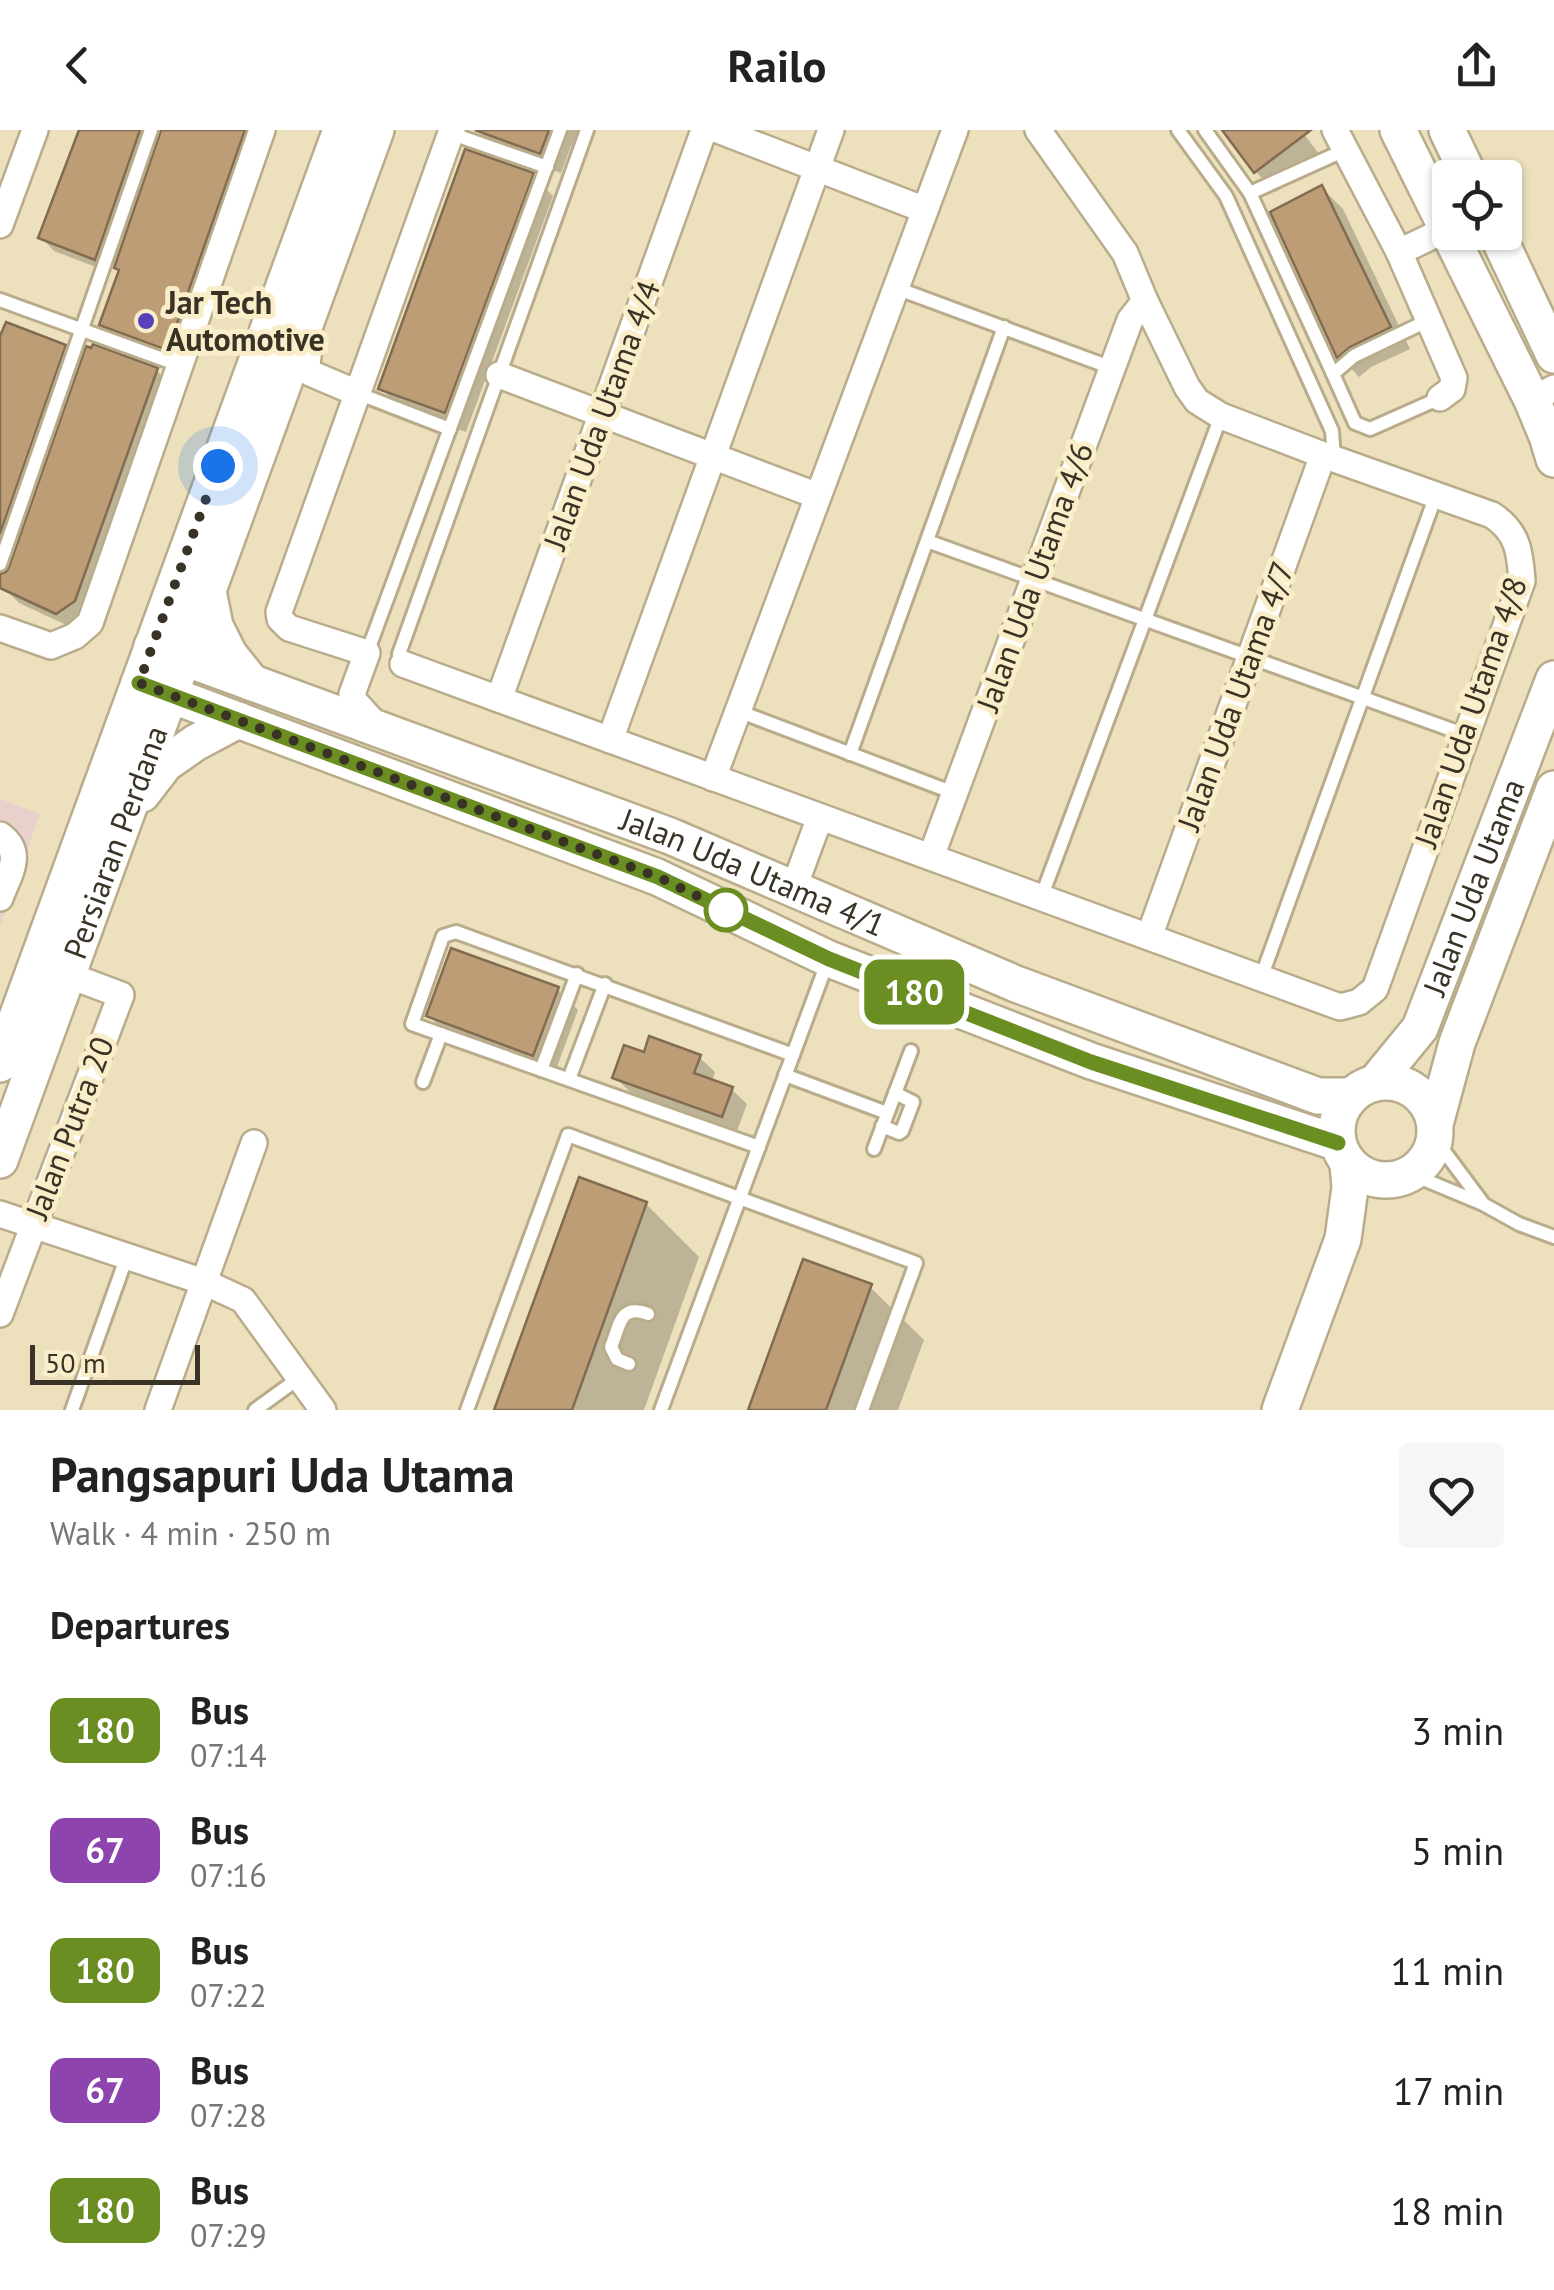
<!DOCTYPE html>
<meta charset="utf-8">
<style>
body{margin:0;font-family:"PT Sans",sans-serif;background:#f6f6f6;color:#222;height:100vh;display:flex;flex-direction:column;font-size:38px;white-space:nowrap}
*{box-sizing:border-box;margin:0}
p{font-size:32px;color:#767676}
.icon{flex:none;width:55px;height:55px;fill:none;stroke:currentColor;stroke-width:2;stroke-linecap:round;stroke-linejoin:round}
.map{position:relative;height:1280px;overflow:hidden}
.details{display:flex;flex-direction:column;background:#fff;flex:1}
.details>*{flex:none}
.badge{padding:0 20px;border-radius:15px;font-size:35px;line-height:65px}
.buttons{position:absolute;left:1432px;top:30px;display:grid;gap:20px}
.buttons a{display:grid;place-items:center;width:90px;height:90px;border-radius:10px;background:#fff;box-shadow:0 2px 8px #0004;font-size:50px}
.scale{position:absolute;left:30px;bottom:25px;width:170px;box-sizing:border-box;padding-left:10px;border:5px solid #393326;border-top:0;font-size:28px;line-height:35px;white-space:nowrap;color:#393326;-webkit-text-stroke:8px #faedc9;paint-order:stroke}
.you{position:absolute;width:50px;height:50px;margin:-25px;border:8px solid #fff;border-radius:50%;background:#1a73e8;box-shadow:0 0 0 15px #1a73e833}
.map>.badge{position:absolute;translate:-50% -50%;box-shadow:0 0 0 5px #fff}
h2{padding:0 50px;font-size:38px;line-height:90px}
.round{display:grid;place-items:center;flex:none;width:105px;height:105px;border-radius:10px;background:#f6f6f6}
.head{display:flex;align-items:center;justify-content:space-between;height:170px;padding:0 50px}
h1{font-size:48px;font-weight:700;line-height:75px}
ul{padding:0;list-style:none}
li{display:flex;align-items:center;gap:30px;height:120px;padding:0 50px}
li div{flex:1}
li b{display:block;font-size:38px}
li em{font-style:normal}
li .badge{min-width:110px;font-weight:700;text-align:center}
header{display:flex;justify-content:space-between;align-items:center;height:130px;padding:0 50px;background:#fff;font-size:45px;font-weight:700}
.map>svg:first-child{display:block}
.industrial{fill:#ead0ca}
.shadow{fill:#0003}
.building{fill:#bd9d76;stroke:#826c51;stroke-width:2.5}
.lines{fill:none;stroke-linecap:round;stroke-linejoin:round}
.lane-casing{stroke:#b9ac8b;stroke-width:18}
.street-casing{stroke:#b9ac8b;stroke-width:30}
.secondary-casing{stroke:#b9ac8b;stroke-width:40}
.lane{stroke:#fff;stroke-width:12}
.street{stroke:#fff;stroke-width:25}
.secondary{stroke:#fff;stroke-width:35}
.line-casing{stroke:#fff;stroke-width:22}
.line{stroke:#6b8e23;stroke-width:15}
.walk{stroke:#393326;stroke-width:10;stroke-dasharray:0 18}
.poi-dot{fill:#5741b9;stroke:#faedc9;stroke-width:4}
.stop-dot{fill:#fff;stroke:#6b8e23;stroke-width:5}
.labels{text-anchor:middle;stroke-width:10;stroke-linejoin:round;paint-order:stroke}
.poi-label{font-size:32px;font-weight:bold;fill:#393326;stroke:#faedc9;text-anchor:start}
.street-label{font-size:32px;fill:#393326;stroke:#faedc9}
</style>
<header><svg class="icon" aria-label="back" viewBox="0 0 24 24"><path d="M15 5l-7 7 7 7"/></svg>Railo<svg class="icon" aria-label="share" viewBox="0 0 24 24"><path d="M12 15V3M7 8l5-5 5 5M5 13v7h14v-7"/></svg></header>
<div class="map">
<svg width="1554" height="1280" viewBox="0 0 1554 1280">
<rect width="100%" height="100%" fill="#ede0bd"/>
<!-- industrial -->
<polygon class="industrial" points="0,669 40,684 0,797"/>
<!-- shadow -->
<g class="shadow">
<polygon points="80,0 268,0 178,231 116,208 102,195 164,2 154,10 109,142 54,121 41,107"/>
<polygon points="478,0 585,0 581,11 571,16 561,43 498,21"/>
<polygon points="1225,0 1301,0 1322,28 1276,62 1255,41"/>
<polygon points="532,45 553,66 466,302 402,279 381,258"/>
<polygon points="1322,58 1343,79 1410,219 1371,237 1359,247 1339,226"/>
<polygon points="0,214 64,217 74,227 9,413 0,410"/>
<polygon points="156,240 172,256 90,487 73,498 19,473 3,457"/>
<polygon points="557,859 578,880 554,945 450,906 429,886"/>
<polygon points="699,927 715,942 712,952 731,959 747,974 737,1001 631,963 615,947"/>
<polygon points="646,1074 699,1127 644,1280 496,1280"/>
<polygon points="870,1157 924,1210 898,1280 751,1280"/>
</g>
<!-- building -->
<g class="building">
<polygon points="79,0 140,0 95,130 38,108"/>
<polygon points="161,0 245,0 179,188 170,213 167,212 164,219 99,195 119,140 114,138"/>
<polygon points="475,0 549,0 540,24"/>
<polygon points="1222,0 1311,0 1254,43"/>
<polygon points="465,19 534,43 445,283 378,259"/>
<polygon points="1322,55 1391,197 1350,217 1337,228 1270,82"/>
<polygon points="6,192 66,215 0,404 0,206"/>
<polygon points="93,214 158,238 75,471 56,484 0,458 0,444 6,442 9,437 86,216 91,218"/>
<polygon points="451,818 559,857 533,926 426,886"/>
<polygon points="649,906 701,925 694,943 733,957 722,987 612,948 624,915 644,922"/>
<polygon points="579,1047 647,1072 572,1280 494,1280"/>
<polygon points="803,1129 872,1154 826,1280 748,1280"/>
</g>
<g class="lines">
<defs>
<g id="lane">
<polyline points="1178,0 1226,66 1332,301 1334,329"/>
<polyline points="1205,0 1250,63 1333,244"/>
<polyline points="450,3 547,37"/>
<polyline points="1250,63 1345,20"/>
<polyline points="896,158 1112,238"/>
<polyline points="0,170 179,235"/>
<polyline points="1429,190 1354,226 1333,244 1355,293 1370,299 1440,268"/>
<polyline points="357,263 450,299"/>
<polyline points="927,411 1466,605"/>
<polyline points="0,434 151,0"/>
<polyline points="367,523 560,0"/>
<polyline points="403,534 399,524 587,0"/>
<polyline points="738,581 954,663"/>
<polyline points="850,624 1004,197"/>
<polyline points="1041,768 1221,286"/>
<polyline points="1261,848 1436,365"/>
<polyline points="541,940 577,844"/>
<polyline points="785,945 887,983"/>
<polyline points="569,949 605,854"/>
<polyline points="423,952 441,904"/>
<polyline points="882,996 899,1003 902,1001 913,972 895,963"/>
<polyline points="1435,1009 1482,1072"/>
<polyline points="759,1017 412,894 443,806 456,802 793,925"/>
<polyline points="874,1019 911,921"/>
<polyline points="1411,1044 1483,1074 1519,1094 1554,1107"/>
<path d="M629,1234L617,1229L611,1217C620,1195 620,1173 648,1184"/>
<polyline points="72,1280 127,1126"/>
<polyline points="255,1280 299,1248"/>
<polyline points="467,1280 568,1005 916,1133 862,1280"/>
<polyline points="661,1280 827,833"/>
</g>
<g id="street">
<polyline points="718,0 925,80"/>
<polyline points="1335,0 1399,122 1454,248 1452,259 1440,268"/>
<polyline points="0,95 35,0"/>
<polyline points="1399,122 1447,99"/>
<polyline points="311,207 307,233 310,243 357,263"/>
<polyline points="499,245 818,366"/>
<polyline points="1532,270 1554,258"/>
<polyline points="0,498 51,516 75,506 90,493 262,0"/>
<path d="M403,534L1340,877L1359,872L1375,859L1522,451C1520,422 1518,402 1492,385L1323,325L1221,286L1197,271L1187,257L1145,171L1125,123L1038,0"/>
<polyline points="499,569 704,0"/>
<polyline points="378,597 355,572 352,564 367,523 289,498 280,489 279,482 452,0"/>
<polyline points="610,610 831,0"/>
<polyline points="713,648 955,0"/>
<path d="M0,705C25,723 9,744 0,768"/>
<polyline points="931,727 1130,190 1145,171"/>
<polyline points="793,760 820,687"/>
<polyline points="1149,807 1323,325"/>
<polyline points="0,1084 204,1152 243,1170 323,1280"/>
<polyline points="0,1184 121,865 68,845"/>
<polyline points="158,1280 254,1013"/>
</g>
<g id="secondary">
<polyline points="1398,0 1532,270 1547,306 1554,329"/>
<polyline points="1447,0 1470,48"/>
<polyline points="1496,102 1554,225"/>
<polyline points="208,461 215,496 229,524 252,553"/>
<path id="s1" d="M152,516L670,706L1016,854L1318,966H1351"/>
<polyline points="139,553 657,747 829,829 1091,931 1338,1013"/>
<polyline points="142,664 165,634 195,613 238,590"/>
<polyline points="0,934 341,0"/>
<circle cx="1386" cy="1001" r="49"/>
<path id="s2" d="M1375,953L1420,898L1554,549"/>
<polyline points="1435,994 1457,913 1554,659"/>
<path id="s3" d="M0,1030L376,0"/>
<polyline points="1280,1280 1343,1109 1350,1058 1348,1034"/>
</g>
</defs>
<!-- lane casing -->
<use href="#lane" class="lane-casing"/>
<!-- street casing -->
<use href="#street" class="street-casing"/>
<!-- secondary casing -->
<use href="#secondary" class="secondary-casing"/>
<!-- lane -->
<use href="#lane" class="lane"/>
<!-- street -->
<use href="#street" class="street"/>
<!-- secondary -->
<use href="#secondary" class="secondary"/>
</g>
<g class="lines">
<defs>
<polyline id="line" points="139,553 658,747 829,829 1091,932 1338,1013"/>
</defs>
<!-- line casing -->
<use href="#line" class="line-casing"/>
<!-- line -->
<use href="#line" class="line"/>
<!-- walk -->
<polyline class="walk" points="218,336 139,553 658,747 726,780"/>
</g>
<!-- markers -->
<circle class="poi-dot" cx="146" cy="191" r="10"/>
<circle class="stop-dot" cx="726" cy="780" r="20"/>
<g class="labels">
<!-- poi labels -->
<g class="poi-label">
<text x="166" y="184">Jar Tech<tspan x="166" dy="37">Automotive</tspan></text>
</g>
<!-- street labels -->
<g class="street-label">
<text transform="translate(602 285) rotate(-70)" y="11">Jalan Uda Utama 4/4</text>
<text transform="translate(1035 447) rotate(-70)" y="11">Jalan Uda Utama 4/6</text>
<text transform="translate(1236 566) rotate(-70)" y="11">Jalan Uda Utama 4/7</text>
<text transform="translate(1471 582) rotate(-71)" y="11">Jalan Uda Utama 4/8</text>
<text dy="11" stroke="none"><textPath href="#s3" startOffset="338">Persiaran Perdana</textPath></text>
<text dy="11" stroke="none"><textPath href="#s1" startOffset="642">Jalan Uda Utama 4/1</textPath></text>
<text dy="11" stroke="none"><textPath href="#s2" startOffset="222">Jalan Uda Utama</textPath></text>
<text transform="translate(70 998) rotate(-69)" y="11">Jalan Putra 20</text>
</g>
</g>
</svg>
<div class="buttons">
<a><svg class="icon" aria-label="locate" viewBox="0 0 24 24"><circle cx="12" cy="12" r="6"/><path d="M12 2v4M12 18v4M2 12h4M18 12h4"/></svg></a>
</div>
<div class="scale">50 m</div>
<div class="you" style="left:218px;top:336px"></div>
<b class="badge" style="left:914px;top:862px;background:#6b8e23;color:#fff">180</b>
</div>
<section class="details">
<div class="head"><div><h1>Pangsapuri Uda Utama</h1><p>Walk · 4 min · 250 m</p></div><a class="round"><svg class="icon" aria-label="heart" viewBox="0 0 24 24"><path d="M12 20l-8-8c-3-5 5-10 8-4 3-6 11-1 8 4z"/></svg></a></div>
<h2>Departures</h2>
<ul>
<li><span class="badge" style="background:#6b8e23;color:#fff">180</span><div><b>Bus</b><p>07:14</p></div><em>3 min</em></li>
<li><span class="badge" style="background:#8e44ad;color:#fff">67</span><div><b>Bus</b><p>07:16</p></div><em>5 min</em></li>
<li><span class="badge" style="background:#6b8e23;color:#fff">180</span><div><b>Bus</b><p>07:22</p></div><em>11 min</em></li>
<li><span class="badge" style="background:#8e44ad;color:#fff">67</span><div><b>Bus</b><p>07:28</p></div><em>17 min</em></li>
<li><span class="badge" style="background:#6b8e23;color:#fff">180</span><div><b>Bus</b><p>07:29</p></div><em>18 min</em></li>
</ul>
</section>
